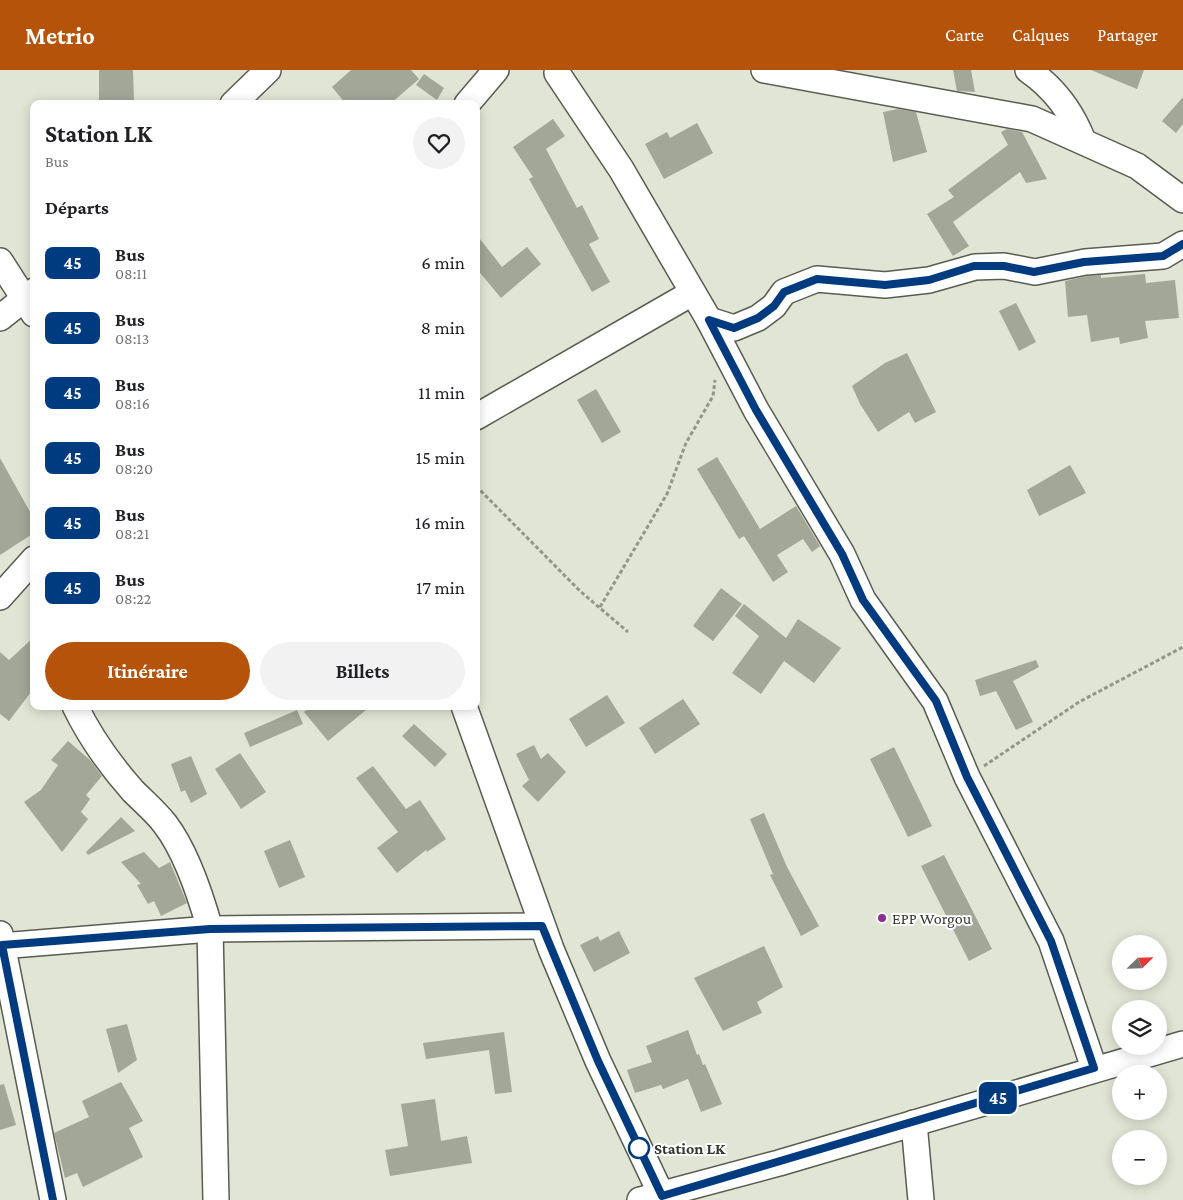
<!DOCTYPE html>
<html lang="fr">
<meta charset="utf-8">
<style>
body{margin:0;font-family:"Crimson Pro",serif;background:#f2f2f2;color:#202124;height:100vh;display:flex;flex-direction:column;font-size:19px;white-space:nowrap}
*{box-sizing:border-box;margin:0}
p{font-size:16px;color:#757577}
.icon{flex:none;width:28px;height:28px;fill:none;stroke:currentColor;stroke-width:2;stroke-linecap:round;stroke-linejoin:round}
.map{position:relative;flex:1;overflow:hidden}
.sheet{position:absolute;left:30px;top:30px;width:450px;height:610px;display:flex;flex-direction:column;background:#fff;border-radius:10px;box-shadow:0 2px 12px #0003}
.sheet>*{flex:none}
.badge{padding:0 10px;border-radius:8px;font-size:18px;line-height:32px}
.needle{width:32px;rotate:67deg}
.tools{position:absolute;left:1112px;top:865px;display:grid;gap:10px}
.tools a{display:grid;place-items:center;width:55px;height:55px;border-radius:50%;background:#fff;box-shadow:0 2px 12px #0003;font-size:25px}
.map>.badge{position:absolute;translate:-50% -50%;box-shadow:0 0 0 2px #fff}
h2{padding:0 15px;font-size:19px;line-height:45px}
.round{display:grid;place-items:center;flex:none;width:52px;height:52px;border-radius:26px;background:#f2f2f2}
.overview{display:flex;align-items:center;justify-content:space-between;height:85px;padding:0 15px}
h1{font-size:24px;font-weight:700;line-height:38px}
.action{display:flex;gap:10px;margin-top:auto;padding:10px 15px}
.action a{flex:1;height:58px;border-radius:30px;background:#b45309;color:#fff;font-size:20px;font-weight:700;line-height:58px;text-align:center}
.action a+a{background:#f2f2f2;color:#202124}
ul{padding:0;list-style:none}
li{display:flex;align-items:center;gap:15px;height:65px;padding:0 15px}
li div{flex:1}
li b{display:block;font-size:19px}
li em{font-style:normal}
li .badge{min-width:55px;font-weight:700;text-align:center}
header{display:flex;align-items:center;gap:30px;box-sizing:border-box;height:70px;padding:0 25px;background:#b45309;color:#fff}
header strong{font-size:24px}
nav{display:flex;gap:28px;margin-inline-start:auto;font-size:18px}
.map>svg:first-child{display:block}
.building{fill:#a2a798}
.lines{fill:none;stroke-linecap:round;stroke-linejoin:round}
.minor-casing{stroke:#595d50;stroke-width:28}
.path{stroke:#93978b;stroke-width:3;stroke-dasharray:4 2.5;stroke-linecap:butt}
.minor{stroke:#fff;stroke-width:25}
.line-casing{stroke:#fff;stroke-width:11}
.line{stroke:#003b80;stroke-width:8}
.poi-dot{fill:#902c93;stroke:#fff;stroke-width:2}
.stop-dot{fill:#fff;stroke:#003b80;stroke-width:2.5}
.labels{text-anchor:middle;stroke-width:4;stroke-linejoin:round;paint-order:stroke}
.poi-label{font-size:16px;fill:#343630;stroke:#fff;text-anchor:start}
.stop-label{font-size:16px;font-weight:bold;fill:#343630;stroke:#fff;text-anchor:start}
</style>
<header>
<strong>Metrio</strong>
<nav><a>Carte</a><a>Calques</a><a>Partager</a></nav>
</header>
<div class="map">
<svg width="1183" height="1130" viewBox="0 0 1183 1130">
<rect width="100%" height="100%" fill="#e0e5d5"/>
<!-- building -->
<g class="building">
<polygon points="99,0 133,0 134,30 99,30"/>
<polygon points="351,0 411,0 419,9 390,34 346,34 332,17"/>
<polygon points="953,0 971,0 975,22 957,21"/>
<polygon points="1091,0 1144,0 1137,19"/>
<polygon points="424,4 444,18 437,30 416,15"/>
<polygon points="1183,27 1183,54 1176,63 1162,51"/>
<polygon points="898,39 916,42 927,82 893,92 883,42"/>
<polygon points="553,49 565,66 546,79 577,138 582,135 599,169 589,174 610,212 592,222 529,109 533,107 513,77"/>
<polygon points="697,53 713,83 664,109 645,74 667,62 670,68"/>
<polygon points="1007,59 1022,62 1047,109 1026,113 1020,102 953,152 969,176 953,186 927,144 954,127 948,120 1008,75 1001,62"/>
<polygon points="476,164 502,197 527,177 541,194 501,228 476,198"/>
<polygon points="1145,204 1146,213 1175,210 1179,248 1145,251 1148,268 1120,274 1119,267 1091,272 1087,245 1068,247 1065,211 1087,206 1101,205 1101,208"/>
<polygon points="1016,233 1036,272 1019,281 999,241"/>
<polygon points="907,283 936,342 915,353 909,342 878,362 860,334 852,316 885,293"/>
<polygon points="596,319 621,362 602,373 577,330"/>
<polygon points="717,387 760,459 796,436 820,476 812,482 803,469 777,485 788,502 773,512 744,466 739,469 697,399"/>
<polygon points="0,388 34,449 34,463 0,485"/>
<polygon points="1070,395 1086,423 1039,446 1027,420"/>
<polygon points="721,518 742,534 713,571 693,556"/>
<polygon points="744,534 786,568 798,549 841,578 814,613 784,591 761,624 732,603 759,566 735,546"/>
<polygon points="34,567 34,618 9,651 0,644 0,582 9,590"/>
<polygon points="1036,590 1039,597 1013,611 1033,652 1016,660 996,621 980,626 975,610"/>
<polygon points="607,625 625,653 586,677 569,649"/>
<polygon points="683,629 700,654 655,684 639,658"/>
<polygon points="312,636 371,636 328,671 304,642"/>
<polygon points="297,640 303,654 250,677 244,663"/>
<polygon points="414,654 447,684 435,697 402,666"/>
<polygon points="68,671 90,690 102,706 86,725 90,729 81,742 88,749 62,782 24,732 41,720 58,695 51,690"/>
<polygon points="534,675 541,689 548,683 566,702 538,732 522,716 529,710 516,684"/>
<polygon points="894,677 932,756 908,767 870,689"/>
<polygon points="240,683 266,722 241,739 215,699"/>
<polygon points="191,686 207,724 191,733 185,720 181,722 171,694"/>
<polygon points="373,696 406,739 420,730 446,769 427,782 426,780 397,803 377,778 398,762 356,708"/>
<polygon points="764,743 787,797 819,856 801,866 770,805 773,804 750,749"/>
<polygon points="121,747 135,761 88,785 86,782"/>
<polygon points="290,770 305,807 279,818 264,781"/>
<polygon points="144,782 159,798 170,792 187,833 161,846 154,831 148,834 137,815 141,814 121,792"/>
<polygon points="944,785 992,879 969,891 921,796"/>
<polygon points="619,861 630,883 594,902 580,875 598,866 600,871"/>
<polygon points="764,876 783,917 757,932 762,943 723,961 694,908"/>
<polygon points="127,954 137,990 118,1003 106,959"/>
<polygon points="688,960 697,985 699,984 703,995 705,994 722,1034 701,1042 688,1009 663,1019 661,1015 635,1023 627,1000 652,992 646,976"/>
<polygon points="504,962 512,1022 495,1024 489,980 426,989 423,973"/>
<polygon points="121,1012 143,1051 129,1058 143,1087 83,1117 77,1103 65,1108 54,1063 89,1047 82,1031"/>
<polygon points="4,1014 16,1055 0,1060 0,1015"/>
<polygon points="435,1029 441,1071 467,1066 472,1093 390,1106 385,1080 408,1076 401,1034"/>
</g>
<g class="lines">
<defs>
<g id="minor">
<polyline points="764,0 1032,49 1137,96 1183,130"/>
<path d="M1028,0C1054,18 1072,42 1083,71"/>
<polyline points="557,3 621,99 709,250 756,340 842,484 863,530 935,631 967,707 1051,871 1094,998"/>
<polyline points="233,34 268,0"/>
<polyline points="467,34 496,0"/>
<polyline points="0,191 34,244"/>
<polyline points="0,248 34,221"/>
<polyline points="709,250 734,258 758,248 774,236 784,222 817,209 885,215 929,210 975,197 1004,196 1035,202 1085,192 1163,186 1183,174"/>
<polyline points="476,347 692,223"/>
<polyline points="0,527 34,489"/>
<path d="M75,636C90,667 110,695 133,721C144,732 156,742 165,754C185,780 201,827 210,859L216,1130"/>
<polyline points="464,636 551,879 598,991 662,1126"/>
<polyline points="0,864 53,1130"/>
<polyline points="0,876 210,859 542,856"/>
<polyline points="914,1053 921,1130"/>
<polyline points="640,1130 779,1093 1183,974"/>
</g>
</defs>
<!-- minor casing -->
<use href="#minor" class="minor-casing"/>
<!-- path -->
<g class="path">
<polyline points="476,416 580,521 628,562"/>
<polyline points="600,537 667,424 686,373 713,326 715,310"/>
<polyline points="984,696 1079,632 1183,577"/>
</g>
<!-- minor -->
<use href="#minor" class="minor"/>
</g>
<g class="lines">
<defs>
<polyline id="line" points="53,1130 2,875 210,859 542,856 598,991 662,1126 1094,998 1051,871 967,707 936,631 863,530 842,484 756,340 709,250 734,258 758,248 774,236 784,222 817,209 885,215 929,210 974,196 1004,196 1034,202 1084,192 1163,186 1183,174"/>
</defs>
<!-- line casing -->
<use href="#line" class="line-casing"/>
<!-- line -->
<use href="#line" class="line"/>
</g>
<!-- markers -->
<circle class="poi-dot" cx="882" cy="848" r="5"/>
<circle class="stop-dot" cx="639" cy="1078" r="10"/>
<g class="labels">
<!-- poi labels -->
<g class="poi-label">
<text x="892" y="854">EPP Worgou</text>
</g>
<!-- stop labels -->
<g class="stop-label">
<text x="654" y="1084">Station LK</text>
</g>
</g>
</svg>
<div class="tools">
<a><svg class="needle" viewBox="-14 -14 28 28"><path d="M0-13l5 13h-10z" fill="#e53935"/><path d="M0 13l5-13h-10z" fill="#757577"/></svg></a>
<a><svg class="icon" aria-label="layers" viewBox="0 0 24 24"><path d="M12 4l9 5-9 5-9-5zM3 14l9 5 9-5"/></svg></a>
<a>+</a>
<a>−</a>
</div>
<b class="badge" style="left:998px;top:1028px;background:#003b80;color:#fff">45</b>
<section class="sheet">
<div class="overview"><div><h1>Station LK</h1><p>Bus</p></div><a class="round"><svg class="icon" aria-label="heart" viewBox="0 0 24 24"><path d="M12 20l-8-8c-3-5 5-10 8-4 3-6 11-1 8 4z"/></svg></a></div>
<h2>Départs</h2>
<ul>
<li><span class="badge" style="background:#003b80;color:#fff">45</span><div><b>Bus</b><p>08:11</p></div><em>6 min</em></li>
<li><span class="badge" style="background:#003b80;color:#fff">45</span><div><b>Bus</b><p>08:13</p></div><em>8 min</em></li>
<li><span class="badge" style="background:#003b80;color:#fff">45</span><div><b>Bus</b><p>08:16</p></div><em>11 min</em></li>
<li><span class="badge" style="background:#003b80;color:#fff">45</span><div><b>Bus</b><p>08:20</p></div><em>15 min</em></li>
<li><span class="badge" style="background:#003b80;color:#fff">45</span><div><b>Bus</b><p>08:21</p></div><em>16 min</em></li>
<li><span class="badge" style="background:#003b80;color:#fff">45</span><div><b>Bus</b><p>08:22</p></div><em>17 min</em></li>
</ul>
<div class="action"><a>Itinéraire</a><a>Billets</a></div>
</section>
</div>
